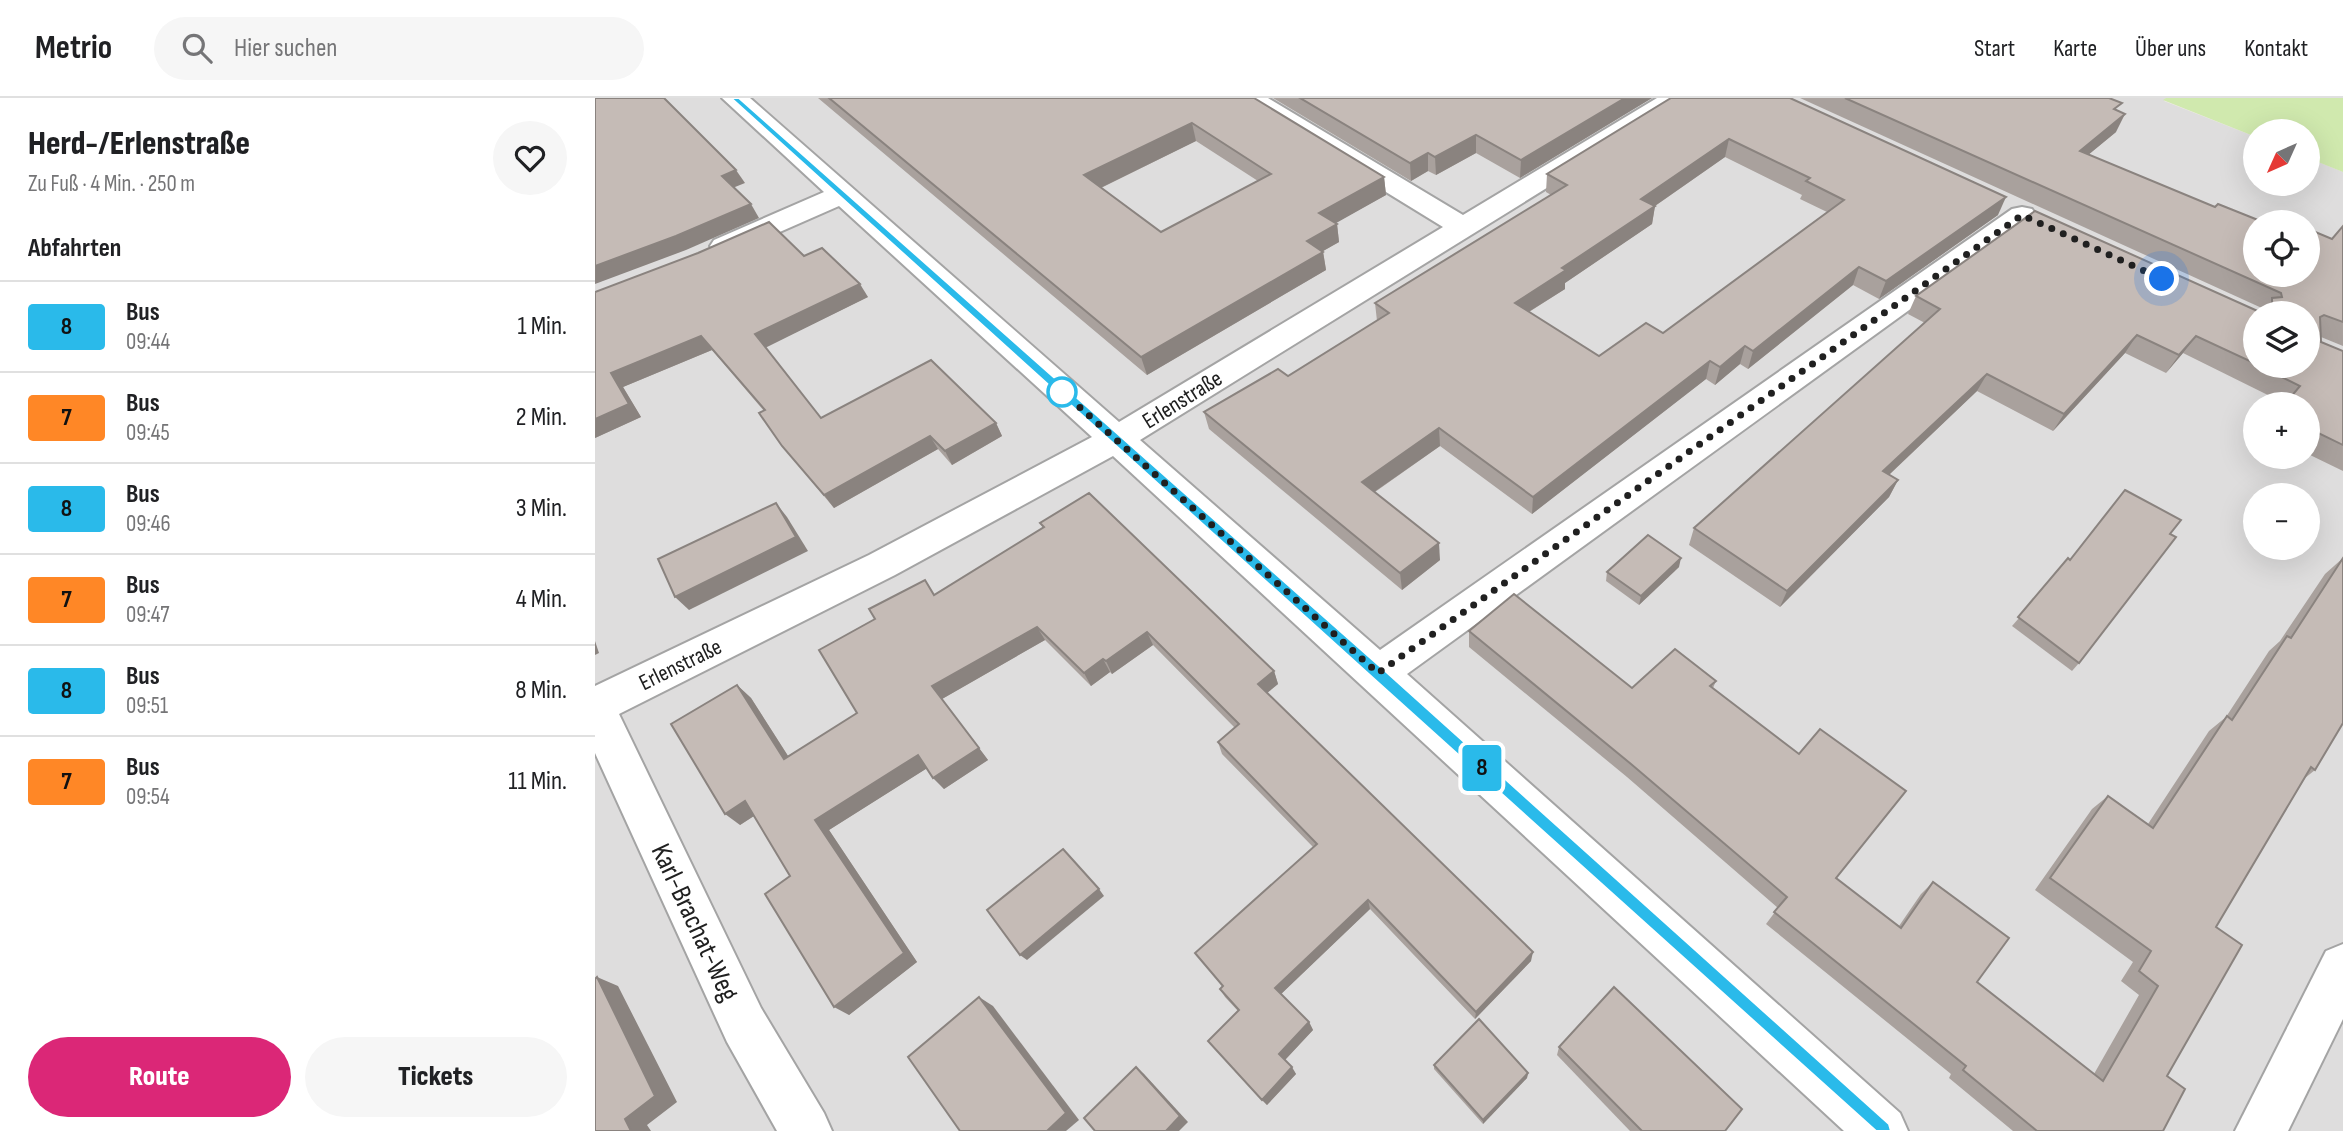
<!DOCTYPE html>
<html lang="de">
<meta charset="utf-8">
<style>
body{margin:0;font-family:"Sofia Sans Condensed",sans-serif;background:#f6f6f6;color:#202124;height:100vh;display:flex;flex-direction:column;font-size:26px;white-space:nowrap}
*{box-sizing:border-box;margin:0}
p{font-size:23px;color:#757577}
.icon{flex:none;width:38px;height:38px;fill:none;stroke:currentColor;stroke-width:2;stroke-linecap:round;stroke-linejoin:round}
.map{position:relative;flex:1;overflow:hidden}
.details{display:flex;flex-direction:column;background:#fff;width:595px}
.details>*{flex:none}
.badge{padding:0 14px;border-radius:5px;font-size:24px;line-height:46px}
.needle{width:46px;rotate:225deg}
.controls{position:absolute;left:1648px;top:21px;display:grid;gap:14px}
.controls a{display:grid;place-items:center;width:77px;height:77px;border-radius:50%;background:#fff;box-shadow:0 7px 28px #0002;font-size:35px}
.you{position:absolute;width:35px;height:35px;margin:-18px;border:5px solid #fff;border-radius:50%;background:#1a73e8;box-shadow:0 0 0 10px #1a73e833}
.map>.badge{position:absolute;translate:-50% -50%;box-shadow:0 0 0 4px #fff}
h2{padding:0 28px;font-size:26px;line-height:63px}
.round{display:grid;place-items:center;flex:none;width:74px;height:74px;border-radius:37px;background:#f6f6f6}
.overview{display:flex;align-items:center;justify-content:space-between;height:119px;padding:0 28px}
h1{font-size:33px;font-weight:800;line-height:52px}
.action{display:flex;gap:14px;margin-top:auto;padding:14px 28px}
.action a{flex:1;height:80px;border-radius:42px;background:#db2777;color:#fff;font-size:28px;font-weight:800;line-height:80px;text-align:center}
.action a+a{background:#f6f6f6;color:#202124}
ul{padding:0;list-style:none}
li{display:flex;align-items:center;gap:21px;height:91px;padding:0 28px;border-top:2px solid #e0e0e0}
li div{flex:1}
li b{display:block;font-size:26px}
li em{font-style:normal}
li .badge{min-width:77px;font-weight:700;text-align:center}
header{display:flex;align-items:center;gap:42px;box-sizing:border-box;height:98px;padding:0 35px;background:#fff;border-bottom:2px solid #e0e0e0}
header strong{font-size:33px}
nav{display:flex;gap:38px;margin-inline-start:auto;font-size:24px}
.search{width:490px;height:63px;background:#f6f6f6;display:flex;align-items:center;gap:18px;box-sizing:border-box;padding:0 24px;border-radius:38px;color:#757577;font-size:26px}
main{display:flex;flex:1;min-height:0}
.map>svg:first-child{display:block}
.residential{fill:#dedddd;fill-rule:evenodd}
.grass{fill:#d0e9ae}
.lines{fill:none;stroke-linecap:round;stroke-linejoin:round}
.minor-casing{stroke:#a4a4a4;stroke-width:4}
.minor{fill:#fff;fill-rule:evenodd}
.wall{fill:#a9a19d;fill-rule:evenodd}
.shaded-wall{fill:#8a837f}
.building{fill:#c5bbb6;stroke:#8a837f;stroke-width:2;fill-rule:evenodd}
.line{fill:#2abaea;stroke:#fff;stroke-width:2}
.walk{stroke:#202020;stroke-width:7;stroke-dasharray:0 12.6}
.stop-dot{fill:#fff;stroke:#2abaea;stroke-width:3.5}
.labels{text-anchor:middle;stroke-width:5;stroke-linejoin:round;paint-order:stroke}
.street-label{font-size:23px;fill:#202020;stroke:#fff}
.near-street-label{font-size:28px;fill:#202020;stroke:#fff}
</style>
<header>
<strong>Metrio</strong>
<div class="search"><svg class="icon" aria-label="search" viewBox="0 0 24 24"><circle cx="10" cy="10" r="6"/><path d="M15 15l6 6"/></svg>Hier suchen</div>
<nav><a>Start</a><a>Karte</a><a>Über uns</a><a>Kontakt</a></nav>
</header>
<main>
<section class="details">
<div class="overview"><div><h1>Herd-/Erlenstraße</h1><p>Zu Fuß · 4 Min. · 250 m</p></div><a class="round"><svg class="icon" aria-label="heart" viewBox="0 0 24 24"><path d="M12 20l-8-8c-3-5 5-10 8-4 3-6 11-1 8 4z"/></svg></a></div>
<h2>Abfahrten</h2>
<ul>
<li><span class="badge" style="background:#2abaea;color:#111">8</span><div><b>Bus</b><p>09:44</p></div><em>1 Min.</em></li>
<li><span class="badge" style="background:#ff8726;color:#111">7</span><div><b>Bus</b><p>09:45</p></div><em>2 Min.</em></li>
<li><span class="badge" style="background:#2abaea;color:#111">8</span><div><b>Bus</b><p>09:46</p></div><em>3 Min.</em></li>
<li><span class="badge" style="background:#ff8726;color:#111">7</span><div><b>Bus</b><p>09:47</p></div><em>4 Min.</em></li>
<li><span class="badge" style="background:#2abaea;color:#111">8</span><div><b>Bus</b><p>09:51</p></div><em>8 Min.</em></li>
<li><span class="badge" style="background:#ff8726;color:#111">7</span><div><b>Bus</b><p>09:54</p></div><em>11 Min.</em></li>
</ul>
<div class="action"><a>Route</a><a>Tickets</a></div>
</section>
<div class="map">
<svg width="1748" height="1033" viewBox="0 0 1748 1033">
<rect width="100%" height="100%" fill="#f0ece6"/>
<!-- residential -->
<path class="residential" d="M0,0H1571L1569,3L1661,39V86H1713V60L1748,74V1033H0ZM1661,124H1713V177H1661ZM1661,215H1713V268H1661ZM1661,306H1713V359H1661ZM1661,397H1713V450H1661Z"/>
<!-- grass -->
<polygon class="grass" points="1571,0 1748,0 1748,74 1713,60 1713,33 1661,33 1661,39 1568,2"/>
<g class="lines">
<defs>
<g id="minor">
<polygon points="127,0 155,0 524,324 848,129 646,5 642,0 673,0 868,117 1062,0 1093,0 1089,5 545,342 785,552 1417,111 1427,109 1437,111 1441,117 1437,123 812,576 1305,1015 1313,1033 1249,1033 518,358 300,477 24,616 166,910 229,1015 237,1033 182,1033 132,944 0,655 0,588 274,457 497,339 244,108 139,154 129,157 119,154 115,148 119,142 229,94"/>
<polygon points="1748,846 1748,921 1693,1033 1640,1033 1731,853"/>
</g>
</defs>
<!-- minor casing -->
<use href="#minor" class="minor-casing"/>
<!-- minor -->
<use href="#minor" class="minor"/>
</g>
<!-- wall -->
<g class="wall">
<path d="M223,0H659L789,79L791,97L740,125L742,126L744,144L728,153L731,172L552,277ZM601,43L663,83L566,134L506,90Z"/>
<polygon points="678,0 1057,0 925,80 881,55 841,77 833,73 816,83"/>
<path d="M1076,0L1403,117L1284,201L1258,187L1153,271L1145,266L1120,287L1111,281L937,416L845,348L780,394L845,462L807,492L614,331L609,314L693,278L782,223L780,205L956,97L951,94L952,76ZM1130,59L1207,97L1205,101L1232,114L1068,235L1004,258L934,214L970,191V185L1057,126L1060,108Z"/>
<path d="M1205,0H1514L1522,13L1521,34L1493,57L1661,177L1737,141L1748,128V248L1726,239V244L1748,253V373L1713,356V306H1689V305L1588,255L1571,275L1530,255L1458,333L1382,293L1294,377L1303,382L1294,399L1185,509L1094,447L1099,430L1330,225L1313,216L1321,198L1666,215L1669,211ZM1661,215H1713V268H1661Z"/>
<polygon points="209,158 273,199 170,249 226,320 401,325 407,338 357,367 343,351 239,410 187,348 169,313 117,252 28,289 46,319 0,340 0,194"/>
<polygon points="445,425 679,573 683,586 672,595 936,863 880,921 775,811 686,896 714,924 718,932 690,962 701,976 672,1007 613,943 643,913 630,899 625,891 628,888 600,855 718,749 627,656 623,644 640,630 558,547 517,576 515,574 496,588 450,542 347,601 393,662 349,691 332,670 234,732 322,864 254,917 195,778 159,718 145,727 142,587 156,600 193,658 262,615 340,497 448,430"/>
<polygon points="1748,460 1720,672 1710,680 1621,829 1572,978 1568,1033 1418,1033 1354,980 1356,976 1171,826 1183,810 1032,679 874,549 874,533 1037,590 1121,583 1118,590 1241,780 1304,828 1326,796 1338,784 1382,884 1499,976 1544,897 1526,883 1538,864 1440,792 1497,711 1513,698 1553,726 1614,633 1631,619 1674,553 1685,543 1730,476"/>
<polygon points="1475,462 1484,565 1477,573 1417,528"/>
<polygon points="1084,469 1044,507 1011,483 1012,474"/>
<polygon points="964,949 1130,1033 1035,1033 962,957"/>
<polygon points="839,967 933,975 932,980 888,1026 839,971"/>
</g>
<!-- shaded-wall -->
<g class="shaded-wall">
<polygon points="1030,0 1057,0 925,80 926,62"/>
<polygon points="1530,16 1521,34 1476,71 1485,53"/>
<polygon points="597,25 601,43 495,95 489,77"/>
<polygon points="881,37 881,55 841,77 840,59"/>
<polygon points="1134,41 1130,59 1044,119 1046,101"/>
<polygon points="833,55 833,73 816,83 815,65"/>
<polygon points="141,72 150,85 135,91 127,78"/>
<polygon points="789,79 791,97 727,133 724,115"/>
<polygon points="1411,99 1403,117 1284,201 1291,183"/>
<polygon points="156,106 164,120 91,152 0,186 0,168"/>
<polygon points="1060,108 1057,126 970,185 970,191 919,223 920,205 967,170"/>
<polygon points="742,126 744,144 714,161 712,143"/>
<polygon points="728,154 731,172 552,277 546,259"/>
<polygon points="1264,169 1258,187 1153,271 1158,253"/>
<polygon points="265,186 273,199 170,250 160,236"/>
<polygon points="1542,237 1530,255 1458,333 1469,316"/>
<polygon points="106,238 117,252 28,289 46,319 0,340 0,321 16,275"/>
<polygon points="1601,238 1588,255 1571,275 1584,257"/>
<polygon points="1150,248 1145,266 1120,287 1125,269"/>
<polygon points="1115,263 1111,281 937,416 938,399"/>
<polygon points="1392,276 1382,293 1280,390 1288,373"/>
<polygon points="401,325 407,338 357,367 350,353"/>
<polygon points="844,330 845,348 769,401 767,384"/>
<polygon points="335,338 343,351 239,410 229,397"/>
<polygon points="1303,382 1294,399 1185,509 1192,493"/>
<polygon points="181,405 192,419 213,453 94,512 80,499"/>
<polygon points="844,445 845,462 807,492 805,475"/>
<polygon points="1086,460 1084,469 1044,507 1046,498"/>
<polygon points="442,529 450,542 347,601 393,662 349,691 338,680 337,588"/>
<polygon points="552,534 558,547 517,576 511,563"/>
<polygon points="0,543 4,555 0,557"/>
<polygon points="508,561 515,574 496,588 489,575"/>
<polygon points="679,573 683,586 667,599 663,586"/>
<polygon points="142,587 156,600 202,672 189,661"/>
<polygon points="323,657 334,669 234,732 322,864 254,917 239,909 220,722"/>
<polygon points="150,703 165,714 145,727 130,716"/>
<polygon points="504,791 509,798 432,862 425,857"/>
<polygon points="773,802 775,811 684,898 680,890"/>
<polygon points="938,854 936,863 880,921 881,914"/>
<polygon points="2,879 23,888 82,1004 52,1027 56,1033 36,1033 30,1021"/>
<polygon points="384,899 398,908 484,1022 471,1033 452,1033"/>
<polygon points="714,924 718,932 689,963 684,956"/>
<polygon points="541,969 549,976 593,1024 584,1033 571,1033"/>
<polygon points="697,969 701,976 672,1007 667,1002"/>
<polygon points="933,975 932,980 888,1026 888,1022"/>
</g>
<!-- building -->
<g class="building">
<polygon points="0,0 69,0 141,72 127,78 156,106 81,138 0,168"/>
<path d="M234,0H659L789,79L724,115L742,126L712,143L728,154L546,259ZM597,25L676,76L566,134L489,77Z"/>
<polygon points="705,0 1030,0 926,62 881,37 840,59 833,55 815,65"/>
<path d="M1076,0H1195L1411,99L1291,183L1264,169L1158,253L1150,248L1125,269L1115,263L938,399L844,330L767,384L844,445L805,475L609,314L683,271L693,278L794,215L780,205L972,87L952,76ZM1134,41L1215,80L1211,83L1249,102L1068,235L1051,225L1004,258L920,205L971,172L967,170L1060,108L1046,101Z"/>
<polygon points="1250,0 1514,0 1527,5 1519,11 1530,16 1485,53 1620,109 1623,106 1668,124 1661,124 1661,177 1713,177 1713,140 1718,133 1737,141 1748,128 1748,224 1729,217 1725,219 1726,244 1748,253 1748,347 1713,330 1713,306 1690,306 1705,288 1664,268 1713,268 1713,215 1677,215 1677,200 1687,199 1686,195"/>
<polygon points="1440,113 1667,215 1661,215 1661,266 1601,238 1584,257 1542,237 1469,316 1392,276 1288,373 1303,382 1192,493 1099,430 1345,211 1321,198"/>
<polygon points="174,124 209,158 227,150 265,186 160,236 226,320 336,262 401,325 350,353 335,338 229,397 187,348 164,315 170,312 106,238 16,275 34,306 0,321 0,194 103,155"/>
<polygon points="1530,392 1586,422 1575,436 1581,439 1484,565 1423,519 1473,460 1475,462"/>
<polygon points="494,395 679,573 663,586 938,854 881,914 773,802 680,890 714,924 684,956 697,969 667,1002 613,943 644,912 625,891 628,888 600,855 722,746 623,644 644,626 552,534 511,563 508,561 489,575 442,529 337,588 384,650 338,680 323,657 220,722 309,855 239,909 170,796 195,778 150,703 130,716 76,626 142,587 189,661 262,615 224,552 280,521 274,511 330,482 339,497 449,429 445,425"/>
<polygon points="181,405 201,439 80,499 63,461"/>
<polygon points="1053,437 1086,460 1046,498 1012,474"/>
<polygon points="1748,460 1748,625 1720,672 1716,669 1621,829 1647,847 1572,978 1590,991 1568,1033 1442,1033 1368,972 1371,968 1179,814 1192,799 1036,666 874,533 919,496 1037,590 1080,551 1121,583 1115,588 1204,656 1225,631 1311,693 1241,780 1306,830 1338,784 1414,840 1382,884 1508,983 1563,888 1544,873 1556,853 1455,780 1513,698 1558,730 1632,618 1637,622 1692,538 1696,540"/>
<polygon points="468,751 504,791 425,857 392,812"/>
<polygon points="2,879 60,998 30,1021 36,1033 0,1033 0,881"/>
<polygon points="1019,889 1147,1011 1130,1033 1047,1033 964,949"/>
<polygon points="384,899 471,1015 452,1033 365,1033 313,959"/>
<polygon points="884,921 933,975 888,1022 839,967"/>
<polygon points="541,969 585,1018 571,1033 500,1033 489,1020"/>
</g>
<!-- line -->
<polygon class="line" points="136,0 144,0 788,571 1294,1026 1296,1033 1281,1033 778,580"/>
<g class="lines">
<!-- walk -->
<polyline class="walk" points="467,294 462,289 783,575 1427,117 1567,181"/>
</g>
<!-- markers -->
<circle class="stop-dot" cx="467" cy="294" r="14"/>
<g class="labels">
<!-- street labels -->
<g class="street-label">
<text transform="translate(587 301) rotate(-32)" y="8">Erlenstraße</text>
<text transform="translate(85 566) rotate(-26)" y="8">Erlenstraße</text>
</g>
<!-- near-street labels -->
<g class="near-street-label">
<text transform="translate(101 824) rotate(65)" y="10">Karl-Brachat-Weg</text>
</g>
</g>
</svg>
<div class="controls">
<a><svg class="needle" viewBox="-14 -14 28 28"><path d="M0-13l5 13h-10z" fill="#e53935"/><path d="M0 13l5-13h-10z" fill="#757577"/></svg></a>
<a><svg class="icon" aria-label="locate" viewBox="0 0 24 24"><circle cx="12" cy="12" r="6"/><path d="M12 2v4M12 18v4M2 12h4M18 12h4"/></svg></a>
<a><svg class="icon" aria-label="layers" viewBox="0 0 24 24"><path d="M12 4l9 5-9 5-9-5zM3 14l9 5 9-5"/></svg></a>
<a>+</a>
<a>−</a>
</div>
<div class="you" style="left:1567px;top:181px"></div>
<b class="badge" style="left:887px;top:670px;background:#2abaea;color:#111">8</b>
</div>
</main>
